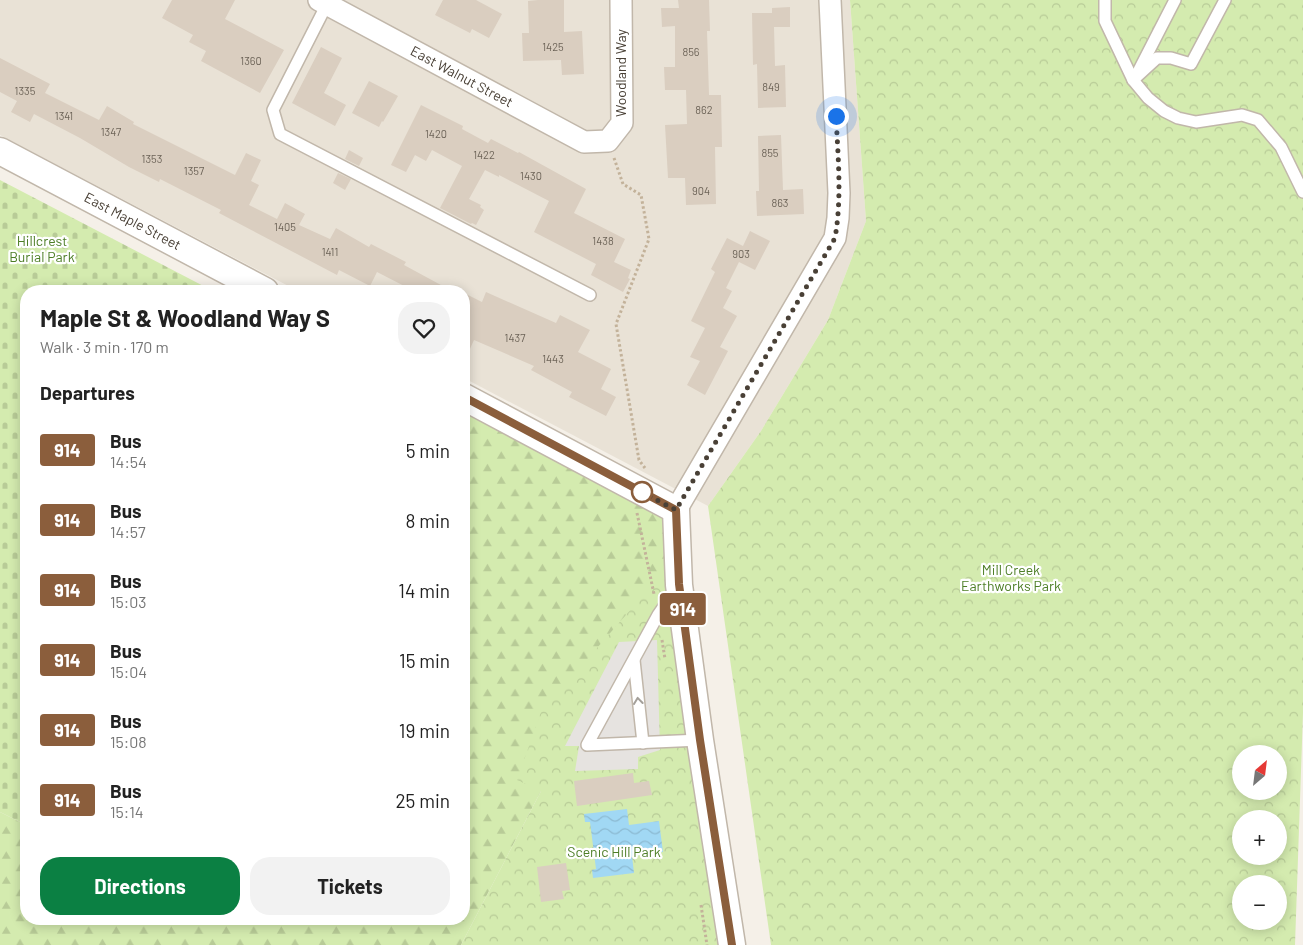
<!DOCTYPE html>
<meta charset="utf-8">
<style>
body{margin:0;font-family:Barlow,sans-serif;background:#f2f2f2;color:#222;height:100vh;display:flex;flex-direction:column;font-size:19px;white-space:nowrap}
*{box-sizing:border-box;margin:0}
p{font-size:16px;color:#767676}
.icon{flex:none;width:28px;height:28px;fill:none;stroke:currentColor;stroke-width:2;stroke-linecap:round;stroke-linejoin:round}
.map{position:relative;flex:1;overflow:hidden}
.side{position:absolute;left:20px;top:285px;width:450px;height:640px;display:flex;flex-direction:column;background:#fff;border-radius:20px;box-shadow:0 2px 12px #0003}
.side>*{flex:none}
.badge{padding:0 10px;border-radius:4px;font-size:18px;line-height:32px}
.needle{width:32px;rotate:28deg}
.tools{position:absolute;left:1232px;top:745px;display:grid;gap:10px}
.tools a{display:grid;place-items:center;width:55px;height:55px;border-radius:50%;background:#fff;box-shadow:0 2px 12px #0003;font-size:25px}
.you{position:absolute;width:25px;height:25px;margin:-12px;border:4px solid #fff;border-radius:50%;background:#1a73e8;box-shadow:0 0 0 8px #1a73e833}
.map>.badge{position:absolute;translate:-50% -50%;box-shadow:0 0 0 2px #fff}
h2{padding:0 20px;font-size:19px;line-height:45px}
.round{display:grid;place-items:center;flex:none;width:52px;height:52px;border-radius:20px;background:#f2f2f2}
.overview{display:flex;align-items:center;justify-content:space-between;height:85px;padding:0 20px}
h1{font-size:24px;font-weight:700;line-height:38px}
.cta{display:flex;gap:10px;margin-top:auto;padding:10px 20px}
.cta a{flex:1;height:58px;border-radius:20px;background:#0b8043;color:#fff;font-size:20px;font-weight:700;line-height:58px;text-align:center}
.cta a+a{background:#f2f2f2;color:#222}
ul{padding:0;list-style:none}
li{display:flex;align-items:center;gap:15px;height:70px;padding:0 20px}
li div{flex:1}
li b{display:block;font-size:19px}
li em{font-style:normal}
li .badge{min-width:55px;font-weight:700;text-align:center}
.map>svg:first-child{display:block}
.residential{fill:#e9e2d6}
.forest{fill:url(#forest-firs)}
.cemetery{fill:url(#cemetery-stones)}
.park{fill:url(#park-crowns);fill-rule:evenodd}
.parking{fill:#e6e3e0}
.water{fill:url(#water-waves)}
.building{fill:#dacec0}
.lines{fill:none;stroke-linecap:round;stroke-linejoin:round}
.service-casing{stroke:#c1b7aa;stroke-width:14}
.minor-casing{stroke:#c1b7aa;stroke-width:24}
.tertiary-casing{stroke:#c1b7aa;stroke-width:29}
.path{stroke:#c3b29a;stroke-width:3;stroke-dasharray:2.5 2.5;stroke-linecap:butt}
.service{stroke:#fff;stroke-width:11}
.minor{stroke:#fff;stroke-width:21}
.tertiary{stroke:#fff;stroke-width:26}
.oneway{stroke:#a4a09a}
.line-casing{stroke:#fff;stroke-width:11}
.line{stroke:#8b5e3c;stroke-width:8}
.walk{stroke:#494036;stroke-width:5;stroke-dasharray:0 9}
.stop-dot{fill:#fff;stroke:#8b5e3c;stroke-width:2.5}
.labels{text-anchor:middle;stroke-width:4.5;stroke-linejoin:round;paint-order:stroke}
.number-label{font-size:11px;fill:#6d6458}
.street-label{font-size:14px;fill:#494036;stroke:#fff}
.park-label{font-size:14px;fill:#4d7e26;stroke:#fff}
</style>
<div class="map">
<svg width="1303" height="945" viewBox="0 0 1303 945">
<defs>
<pattern id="forest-firs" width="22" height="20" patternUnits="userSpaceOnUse" patternTransform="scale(1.25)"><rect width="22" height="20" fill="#d4ebaf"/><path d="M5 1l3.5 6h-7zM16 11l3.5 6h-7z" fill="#b8cb97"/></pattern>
<pattern id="cemetery-stones" width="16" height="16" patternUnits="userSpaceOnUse" patternTransform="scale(1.25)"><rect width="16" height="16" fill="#d4ebaf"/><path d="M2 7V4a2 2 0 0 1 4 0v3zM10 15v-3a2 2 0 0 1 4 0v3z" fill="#b8cb97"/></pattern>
<pattern id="park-crowns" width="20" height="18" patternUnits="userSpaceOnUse" patternTransform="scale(1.25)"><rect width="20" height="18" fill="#d4ebaf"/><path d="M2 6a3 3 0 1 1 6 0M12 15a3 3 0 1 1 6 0" fill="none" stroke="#b8cb97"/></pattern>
<pattern id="water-waves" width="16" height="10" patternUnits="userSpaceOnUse" patternTransform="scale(1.25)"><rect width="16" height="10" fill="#a1d8f4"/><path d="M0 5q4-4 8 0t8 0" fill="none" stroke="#8cbad2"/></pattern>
</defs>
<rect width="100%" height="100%" fill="#f5f0e8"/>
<!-- residential -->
<polygon class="residential" points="0,0 850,0 866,221 828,320 761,431 708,506 464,378 464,291 298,291 0,135"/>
<!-- forest -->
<polygon class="forest" points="464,397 676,510 667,568 541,791 461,945 0,945 0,812 26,825 26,919 464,919"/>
<!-- cemetery -->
<polygon class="cemetery" points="0,180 213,291 26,291 26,825 0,812"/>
<!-- park -->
<g class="park">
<path d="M850,0H1303V713L1295,945H771L708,506L761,431L828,320L866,221ZM1241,754H1279V791H1241ZM1241,819H1279V856H1241ZM1241,884H1279V921H1241Z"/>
<polygon points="667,568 722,945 461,945 541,791 517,780 541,712"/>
</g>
<!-- parking -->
<polygon class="parking" points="657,640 660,750 638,757 638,769 575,771 579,746 565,746 619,642"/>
<!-- water -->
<polygon class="water" points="627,809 629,825 659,821 663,852 632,856 634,873 593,878 592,870 596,869 590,822 585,822 584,814"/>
<!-- building -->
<g class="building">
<polygon points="172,0 235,0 225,19 284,50 260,93 201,61 206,51 189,42 193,35 162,18"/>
<polygon points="443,0 476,0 502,14 489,38 472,29 470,33 435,15"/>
<polygon points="538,0 564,0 564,32 582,31 584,74 562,75 561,60 523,61 522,33 529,33 528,1"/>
<polygon points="678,0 709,0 710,31 707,31 709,95 721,95 722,147 715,147 716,204 686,205 685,178 668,178 665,125 687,124 686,90 665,90 664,67 675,67 675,26 662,27 661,8 679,8"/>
<polygon points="790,7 790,27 774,27 775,66 785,65 786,107 758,108 757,64 753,65 752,13 772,13 772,8"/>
<polygon points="321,47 342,58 324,93 346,105 335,126 292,103"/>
<polygon points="0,58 50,84 45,93 99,120 107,106 134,122 133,124 235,175 246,153 261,160 251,181 259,185 249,205 277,219 285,203 305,214 299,225 330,239 336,228 369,247 371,244 406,262 404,265 452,291 414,291 377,272 370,286 339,270 337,275 219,213 221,210 160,179 159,182 129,167 80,138 34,114 30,122 11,112 17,101 0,92"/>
<polygon points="369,81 398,96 383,122 382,121 379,127 352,113"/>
<polygon points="421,105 463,126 462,129 488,143 491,139 518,153 519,152 586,189 574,213 625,239 614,262 631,270 628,278 630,279 623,292 591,275 596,264 534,232 549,201 499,175 499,177 485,170 469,199 481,205 480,207 484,210 476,225 472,223 471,224 440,208 462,166 432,150 426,161 415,155 406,172 391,165"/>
<polygon points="781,135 783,190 803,189 804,214 757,216 756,191 759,191 758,136"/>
<polygon points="349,150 363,158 359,166 345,159"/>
<polygon points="338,173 351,179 345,190 333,183"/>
<polygon points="750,231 770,241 755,270 739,262 726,288 732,291 723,308 737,316 720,347 728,351 705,395 687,385 700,361 690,357 705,328 691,321 715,272 711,269 727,238 743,246"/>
<polygon points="486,292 556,323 560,315 590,330 578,352 611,369 601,389 616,397 606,416 569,397 572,392 531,370 534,366 474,340 464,362 464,293 482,302"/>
<polygon points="633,773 634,783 649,781 652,795 577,806 574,781"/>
<polygon points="566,863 570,890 562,891 564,899 541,902 537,867"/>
</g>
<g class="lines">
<defs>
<g id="service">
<polyline points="1105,0 1105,21 1133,80 1148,98 1164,111 1178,118 1196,122 1242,115 1258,120 1281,147 1303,192"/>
<polyline points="327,4 273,110 280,134 590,295"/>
<polyline points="1138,72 1175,0"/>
<polyline points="1133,80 1157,58 1171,58 1191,64 1225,0"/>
<polyline points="676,589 658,615 587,745 700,740"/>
<polyline points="634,660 643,743"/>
</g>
<g id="minor">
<path id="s1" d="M319,0L584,142L608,141L622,123L621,0"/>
<polyline points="676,510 835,238 838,218 839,193 830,0"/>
</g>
<g id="tertiary">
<path id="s2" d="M0,151L265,291"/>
<polyline points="464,397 676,510 679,585 700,740 732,945"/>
</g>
</defs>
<!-- service casing -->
<use href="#service" class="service-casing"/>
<!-- minor casing -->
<use href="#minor" class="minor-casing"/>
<!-- tertiary casing -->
<use href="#tertiary" class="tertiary-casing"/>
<!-- path -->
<g class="path">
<polyline points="614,158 623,184 641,195 649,239 616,324 639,460 645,468"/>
<polyline points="637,513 654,594"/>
<polyline points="662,640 665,659"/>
<polyline points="701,905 707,945"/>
</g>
<!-- service -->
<use href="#service" class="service"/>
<!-- minor -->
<use href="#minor" class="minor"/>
<!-- tertiary -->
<use href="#tertiary" class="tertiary"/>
</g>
<!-- one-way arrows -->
<defs><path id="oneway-chevron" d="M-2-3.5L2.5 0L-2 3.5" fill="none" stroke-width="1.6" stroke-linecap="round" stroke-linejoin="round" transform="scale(1.25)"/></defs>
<use class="oneway" href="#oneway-chevron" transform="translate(638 701) rotate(-97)"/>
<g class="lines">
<defs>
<polyline id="line" points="464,397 676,510 679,584 700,740 732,945"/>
</defs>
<!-- line casing -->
<use href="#line" class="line-casing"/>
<!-- line -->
<use href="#line" class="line"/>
<!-- walk -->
<path class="walk" d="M642,492L676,510L835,238C842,198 838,157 836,116"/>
</g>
<!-- markers -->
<circle class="stop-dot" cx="642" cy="492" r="10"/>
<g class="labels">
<!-- number labels -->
<g class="number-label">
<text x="553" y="51">1425</text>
<text x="691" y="56">856</text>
<text x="251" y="65">1360</text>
<text x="771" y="91">849</text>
<text x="25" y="95">1335</text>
<text x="704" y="114">862</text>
<text x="64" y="120">1341</text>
<text x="111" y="136">1347</text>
<text x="436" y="138">1420</text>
<text x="770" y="157">855</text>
<text x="484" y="159">1422</text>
<text x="152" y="163">1353</text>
<text x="194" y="175">1357</text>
<text x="531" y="180">1430</text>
<text x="701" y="195">904</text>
<text x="780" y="207">863</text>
<text x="285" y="231">1405</text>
<text x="603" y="245">1438</text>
<text x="330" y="256">1411</text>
<text x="741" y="258">903</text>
<text x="515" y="342">1437</text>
<text x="553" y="363">1443</text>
</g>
<!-- street labels -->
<g class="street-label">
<text transform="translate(621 73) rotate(-90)" y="5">Woodland Way</text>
<text dy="5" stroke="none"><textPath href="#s1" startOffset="162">East Walnut Street</textPath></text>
<text dy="5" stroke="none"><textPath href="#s2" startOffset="150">East Maple Street</textPath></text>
</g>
<!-- park labels -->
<g class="park-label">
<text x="42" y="246">Hillcrest<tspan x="42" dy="16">Burial Park</tspan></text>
<text x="1011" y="575">Mill Creek<tspan x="1011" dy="16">Earthworks Park</tspan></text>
<text x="614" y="857">Scenic Hill Park</text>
</g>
</g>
</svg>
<div class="tools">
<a><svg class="needle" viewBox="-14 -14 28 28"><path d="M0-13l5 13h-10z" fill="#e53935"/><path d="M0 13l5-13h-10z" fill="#767676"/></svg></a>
<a>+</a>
<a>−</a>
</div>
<div class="you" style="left:836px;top:116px"></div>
<b class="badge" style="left:683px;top:609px;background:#8b5e3c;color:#fff">914</b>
<section class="side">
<div class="overview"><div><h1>Maple St &amp; Woodland Way S</h1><p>Walk · 3 min · 170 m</p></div><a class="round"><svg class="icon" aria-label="heart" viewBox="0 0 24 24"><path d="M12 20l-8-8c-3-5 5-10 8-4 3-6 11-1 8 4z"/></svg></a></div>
<h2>Departures</h2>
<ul>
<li><span class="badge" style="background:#8b5e3c;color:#fff">914</span><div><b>Bus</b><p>14:54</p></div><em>5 min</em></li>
<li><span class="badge" style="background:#8b5e3c;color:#fff">914</span><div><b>Bus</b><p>14:57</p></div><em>8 min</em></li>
<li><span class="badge" style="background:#8b5e3c;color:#fff">914</span><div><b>Bus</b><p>15:03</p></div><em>14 min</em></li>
<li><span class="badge" style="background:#8b5e3c;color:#fff">914</span><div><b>Bus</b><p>15:04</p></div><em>15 min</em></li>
<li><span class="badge" style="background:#8b5e3c;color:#fff">914</span><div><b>Bus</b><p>15:08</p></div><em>19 min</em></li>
<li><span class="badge" style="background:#8b5e3c;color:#fff">914</span><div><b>Bus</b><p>15:14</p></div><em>25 min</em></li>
</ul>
<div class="cta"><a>Directions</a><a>Tickets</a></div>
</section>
</div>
